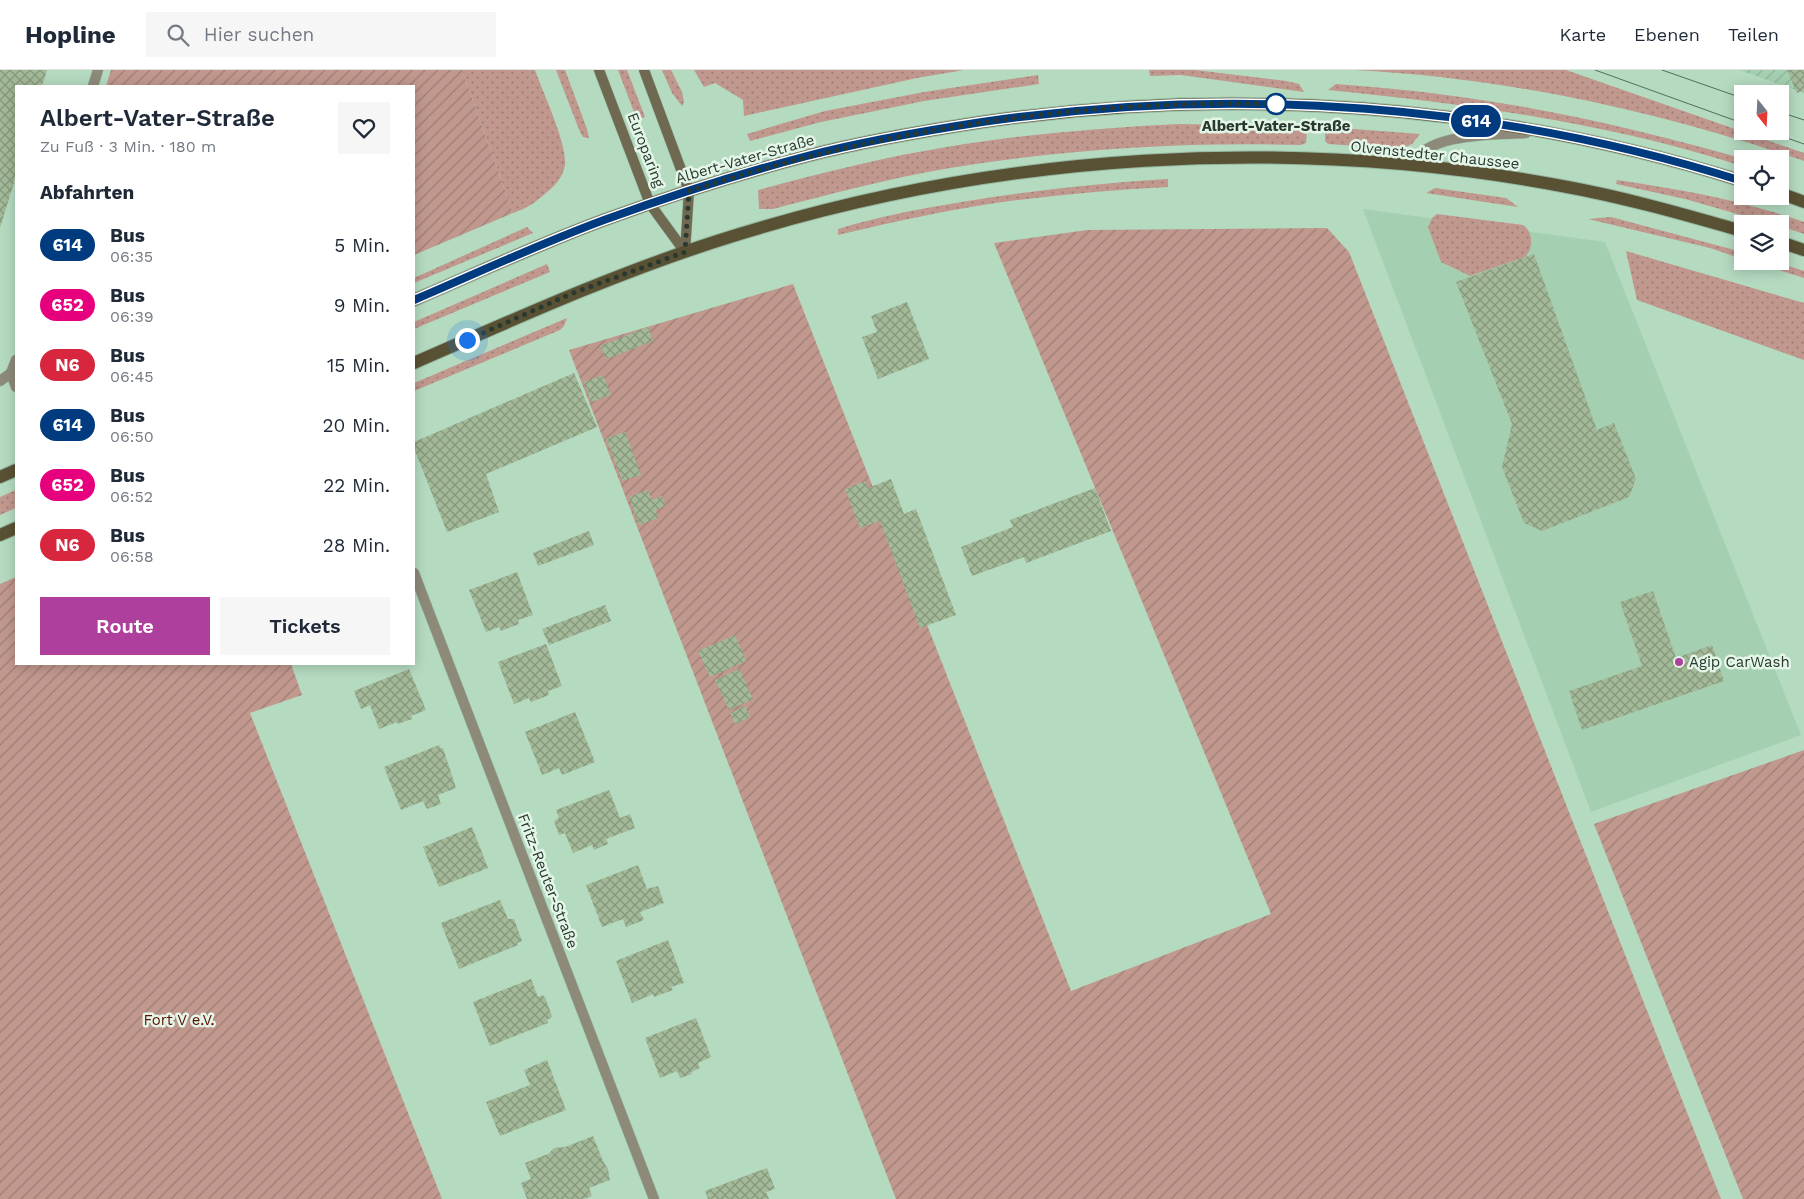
<!DOCTYPE html>
<html lang="de">
<meta charset="utf-8">
<style>
body{margin:0;font-family:"Work Sans",sans-serif;background:#f6f6f7;color:#1f2937;height:100vh;display:flex;flex-direction:column;font-size:19px;white-space:nowrap}
*{box-sizing:border-box;margin:0}
p{font-size:16px;color:#747a83}
.icon{flex:none;width:28px;height:28px;fill:none;stroke:currentColor;stroke-width:2;stroke-linecap:round;stroke-linejoin:round}
.map{position:relative;flex:1;overflow:hidden}
.side{position:absolute;left:15px;top:15px;width:400px;height:580px;display:flex;flex-direction:column;background:#fff;border-radius:0px;box-shadow:0 2px 12px #0003}
.side>*{flex:none}
.badge{padding:0 10px;border-radius:16px;font-size:18px;line-height:32px}
.needle{width:32px;rotate:162deg}
.buttons{position:absolute;left:1734px;top:15px;display:grid;gap:10px}
.buttons a{display:grid;place-items:center;width:55px;height:55px;border-radius:0px;background:#fff;box-shadow:0 2px 12px #0003;font-size:25px}
.you{position:absolute;width:25px;height:25px;margin:-12px;border:4px solid #fff;border-radius:50%;background:#1a73e8;box-shadow:0 0 0 8px #1a73e833}
.map>.badge{position:absolute;translate:-50% -50%;box-shadow:0 0 0 2px #fff}
h2{padding:0 25px;font-size:19px;line-height:45px}
.round{display:grid;place-items:center;flex:none;width:52px;height:52px;border-radius:0px;background:#f6f6f7}
.overview{display:flex;align-items:center;justify-content:space-between;height:85px;padding:0 25px}
h1{font-size:24px;font-weight:600;line-height:38px}
.primary-button{display:flex;gap:10px;margin-top:auto;padding:10px 25px}
.primary-button a{flex:1;height:58px;border-radius:0px;background:#af3f9c;color:#fff;font-size:20px;font-weight:600;line-height:58px;text-align:center}
.primary-button a+a{background:#f6f6f7;color:#1f2937}
ul{padding:0;list-style:none}
li{display:flex;align-items:center;gap:15px;height:60px;padding:0 25px}
li div{flex:1}
li b{display:block;font-size:19px}
li em{font-style:normal}
li .badge{min-width:55px;font-weight:700;text-align:center}
header{display:flex;align-items:center;gap:30px;box-sizing:border-box;height:70px;padding:0 25px;background:#fff;border-bottom:1px solid #e0e1e3}
header strong{font-size:24px}
nav{display:flex;gap:28px;margin-inline-start:auto;font-size:18px}
.search{width:350px;height:45px;background:#f6f6f7;display:flex;align-items:center;gap:12px;box-sizing:border-box;padding:0 18px;border-radius:0px;color:#747a83;font-size:19px}
.map>svg:first-child{display:block}
.built{fill:#a4d0b1}
.industrial{fill:url(#industrial-furrows)}
.grass{fill:url(#grass-dots)}
.garden{fill:url(#garden-furrows)}
.building{fill:url(#building-cross-hatch)}
.lines{fill:none;stroke-linecap:round;stroke-linejoin:round}
.service-casing{stroke:#96b7a0;stroke-width:11}
.minor-casing{stroke:#96b7a0;stroke-width:11}
.secondary-casing{stroke:#96b7a0;stroke-width:11}
.primary-casing{stroke:#96b7a0;stroke-width:14}
.service{stroke:#8e8a7a;stroke-width:10}
.minor{stroke:#8e8a7a;stroke-width:10}
.secondary{stroke:#6f6951;stroke-width:10}
.primary{stroke:#595134;stroke-width:12}
.tram{stroke:#566c5d;stroke-width:1}
.line-casing{stroke:#fff;stroke-width:11}
.line{stroke:#003b80;stroke-width:8}
.walk{stroke:#2a392f;stroke-width:5;stroke-dasharray:0 9}
.stop-dot{fill:#fff;stroke:#003b80;stroke-width:2.5}
.poi-dot{fill:#af3f9c;stroke:#e3f6e8;stroke-width:2}
.labels{text-anchor:middle;stroke-width:5;stroke-linejoin:round;paint-order:stroke}
.stop-label{font-size:15px;font-weight:bold;fill:#2a392f;stroke:#e3f6e8}
.street-label{font-size:15px;fill:#2a392f;stroke:#e3f6e8}
.poi-label{font-size:15px;fill:#2a392f;stroke:#e3f6e8;text-anchor:start}
.park-label{font-size:15px;fill:#5d0f00;stroke:#e3f6e8}
</style>
<header>
<strong>Hopline</strong>
<div class="search"><svg class="icon" aria-label="search" viewBox="0 0 24 24"><circle cx="10" cy="10" r="6"/><path d="M15 15l6 6"/></svg>Hier suchen</div>
<nav><a>Karte</a><a>Ebenen</a><a>Teilen</a></nav>
</header>
<div class="map">
<svg width="1804" height="1129" viewBox="0 0 1804 1129">
<defs>
<pattern id="industrial-furrows" width="10" height="10" patternUnits="userSpaceOnUse" patternTransform="scale(1.25)"><rect width="10" height="10" fill="#a4d0b1"/><path d="M-1 1l2-2M0 10L10 0M9 11l2-2" fill="none" stroke="#8db399"/></pattern>
<pattern id="grass-dots" width="8" height="8" patternUnits="userSpaceOnUse" patternTransform="scale(1.25)"><rect width="8" height="8" fill="#c1988e"/><path d="M2 2h.1M6 6h.1" fill="none" stroke="#9d7d74" stroke-width="1.8" stroke-linecap="round"/></pattern>
<pattern id="garden-furrows" width="10" height="10" patternUnits="userSpaceOnUse" patternTransform="scale(1.25)"><rect width="10" height="10" fill="#c1988e"/><path d="M-1 1l2-2M0 10L10 0M9 11l2-2" fill="none" stroke="#9d7d74"/></pattern>
<pattern id="building-cross-hatch" width="8" height="8" patternUnits="userSpaceOnUse" patternTransform="scale(1.25)"><rect width="8" height="8" fill="#a3b997"/><path d="M0 0l8 8M0 8l8-8" fill="none" stroke="#85977c"/></pattern>
</defs>
<rect width="100%" height="100%" fill="#b4dac0"/>
<!-- built -->
<polygon class="built" points="1363,139 1605,172 1801,665 1591,742"/>
<!-- industrial -->
<polygon class="industrial" points="1739,0 1804,0 1804,23"/>
<!-- grass -->
<g class="grass">
<path d="M462,0H535C543,23 567,73 565,95C563,107 555,116 546,123C536,132 526,139 513,143Z"/>
<polygon points="556,0 565,0 587,59 589,68 583,67 580,62"/>
<polygon points="618,0 627,0 645,47 637,50"/>
<polygon points="662,0 671,0 682,22 684,32 682,36 672,23"/>
<polygon points="694,0 964,0 917,8 744,46 743,30 715,13 704,17"/>
<polygon points="1149,0 1195,0 1286,11 1299,14 1304,22 1181,5 1150,6"/>
<path d="M1354,0H1566L1804,83V91C1659,41 1508,8 1354,0Z"/>
<polygon points="1038,5 1039,14 924,31 821,52 750,71 747,64 825,41 924,22"/>
<path d="M1336,14C1373,17 1410,20 1446,25C1547,38 1646,61 1744,89H1742V96C1608,53 1469,34 1328,20Z"/>
<path d="M1178,54L1304,56L1307,58L1306,73L1301,75C1183,72 1066,79 950,98C890,108 831,124 773,139H759L758,120C821,103 884,87 947,77C1023,64 1101,58 1178,54Z"/>
<polygon points="1328,57 1420,64 1412,74 1401,79 1328,74 1325,71 1325,59"/>
<path d="M1168,109V117C1112,120 1057,125 1002,132C947,140 892,152 838,165V159C880,146 924,138 968,131C1034,120 1101,113 1168,109Z"/>
<path d="M1617,110C1684,120 1741,130 1804,152V164L1780,156V154H1772L1685,129L1616,114Z"/>
<polygon points="1435,118 1506,128 1518,137 1426,123"/>
<path d="M1437,144L1523,155C1533,162 1534,178 1525,187L1470,206L1441,192L1428,157L1432,148Z"/>
<polygon points="1611,147 1742,182 1742,189 1710,178 1588,149"/>
<polygon points="527,157 533,163 414,213 414,208"/>
<polygon points="1626,181 1804,233 1804,290 1637,230"/>
<polygon points="1750,191 1773,191 1804,201 1804,208"/>
<polygon points="547,194 550,202 414,259 414,252"/>
<polygon points="567,248 564,256 560,260 414,321 414,313"/>
<polygon points="16,420 16,438 0,445 0,427"/>
</g>
<!-- garden -->
<g class="garden">
<polygon points="111,0 462,0 513,143 414,185 414,16 106,16"/>
<polygon points="1327,158 1349,182 1721,1129 896,1129 569,280 793,214 1071,921 1271,844 994,173 1087,160"/>
<polygon points="16,507 16,594 291,594 302,625 250,643 442,1129 0,1129 0,514"/>
<polygon points="1804,680 1804,1129 1743,1129 1594,754"/>
</g>
<!-- building -->
<g class="building">
<polygon points="0,0 47,0 42,16 16,16 16,106 0,158"/>
<polygon points="1787,0 1804,0 1804,20 1797,23"/>
<polygon points="1534,184 1597,360 1614,353 1636,409 1629,427 1542,461 1524,453 1502,397 1512,354 1456,212"/>
<polygon points="907,232 929,289 878,309 862,267 877,262 871,246"/>
<polygon points="648,257 653,271 606,289 600,276"/>
<polygon points="574,303 597,357 486,404 499,442 447,462 414,378 414,372"/>
<polygon points="603,305 611,325 591,332 584,312"/>
<polygon points="625,362 641,405 622,411 606,368"/>
<polygon points="891,409 904,444 916,439 956,545 920,558 880,451 860,458 845,419 865,411 868,418"/>
<polygon points="1095,418 1111,461 1026,493 1024,487 972,506 961,477 1013,457 1010,450"/>
<polygon points="648,420 652,430 662,426 665,436 656,440 658,448 639,455 629,427"/>
<polygon points="589,461 594,475 538,496 533,483"/>
<polygon points="517,502 533,545 518,550 519,554 501,561 499,557 486,562 469,520"/>
<polygon points="1653,521 1676,588 1712,575 1724,611 1582,660 1569,621 1642,596 1620,532"/>
<polygon points="605,535 611,551 549,575 542,559"/>
<polygon points="735,565 746,591 710,607 698,581"/>
<polygon points="546,574 562,616 548,621 549,625 531,632 529,628 514,634 498,592"/>
<polygon points="409,599 426,640 411,646 412,649 398,654 397,652 379,659 370,635 361,639 354,621"/>
<polygon points="739,599 753,629 729,640 715,610"/>
<polygon points="745,636 750,647 735,654 730,643"/>
<polygon points="575,642 595,692 562,705 559,698 542,705 525,662"/>
<polygon points="439,675 441,679 443,678 456,718 438,725 441,734 427,739 423,731 401,740 384,697"/>
<polygon points="609,720 620,748 630,744 635,758 606,769 608,774 594,780 592,775 573,783 565,763 559,765 554,751 559,748 556,740"/>
<polygon points="472,757 488,798 439,817 423,777"/>
<polygon points="638,795 647,819 658,816 664,833 640,842 644,850 626,857 623,849 602,857 586,815"/>
<polygon points="500,830 508,849 514,849 522,871 517,873 518,875 459,899 441,853"/>
<polygon points="668,870 684,913 671,917 673,920 654,927 653,924 632,933 616,891"/>
<polygon points="531,909 538,927 542,925 545,927 552,946 551,948 547,950 548,953 490,976 473,932"/>
<polygon points="696,948 711,987 698,993 700,998 691,1002 692,1004 680,1008 677,1001 660,1008 645,968"/>
<polygon points="547,990 566,1040 500,1066 486,1032 530,1015 524,1000"/>
<polygon points="593,1066 603,1091 608,1099 610,1110 589,1118 592,1126 584,1129 527,1129 521,1113 531,1109 525,1093 548,1084 554,1078 565,1077"/>
<polygon points="767,1098 775,1119 766,1122 769,1129 708,1129 705,1121"/>
</g>
<g class="lines">
<defs>
<path id="service" d="M1410,95C1429,62 1493,65 1526,63"/>
<g id="minor">
<polyline points="93,16 98,0"/>
<polyline points="11,303 16,290"/>
<polyline points="0,311 11,303 16,317"/>
<polyline points="414,503 654,1129"/>
</g>
<g id="secondary">
<polyline points="599,0 650,134 685,182"/>
<polyline points="644,0 689,121 685,182"/>
</g>
<g id="primary">
<polyline points="1780,123 1804,132"/>
<polyline points="1780,172 1804,180"/>
<path d="M414,230C477,203 539,174 604,150C670,126 738,104 807,86C864,71 923,61 982,52C1235,15 1498,34 1742,111"/>
<path d="M414,293C519,247 623,200 733,166C999,83 1288,65 1562,116C1623,127 1683,144 1742,161"/>
<polyline points="0,407 16,400"/>
<polyline points="0,465 16,458"/>
</g>
</defs>
<!-- service casing -->
<use href="#service" class="service-casing"/>
<!-- minor casing -->
<use href="#minor" class="minor-casing"/>
<!-- secondary casing -->
<use href="#secondary" class="secondary-casing"/>
<!-- primary casing -->
<use href="#primary" class="primary-casing"/>
<!-- service -->
<use href="#service" class="service"/>
<!-- minor -->
<use href="#minor" class="minor"/>
<!-- secondary -->
<use href="#secondary" class="secondary"/>
<!-- primary -->
<use href="#primary" class="primary"/>
<!-- tram -->
<g class="tram">
<polyline points="1595,0 1742,53"/>
<polyline points="1662,0 1742,28"/>
<polyline points="1780,42 1804,50"/>
<polyline points="1767,61 1804,74"/>
</g>
</g>
<g class="lines">
<defs>
<path id="line" d="M414,230C477,203 539,174 604,150C670,126 738,104 807,86C864,71 923,61 982,52C1235,15 1499,34 1742,111"/>
</defs>
<!-- line casing -->
<use href="#line" class="line-casing"/>
<!-- line -->
<use href="#line" class="line"/>
<!-- walk -->
<path class="walk" d="M467,270L573,223L685,182L689,121C879,60 1078,29 1278,34H1276"/>
</g>
<!-- markers -->
<circle class="stop-dot" cx="1276" cy="34" r="10"/>
<circle class="poi-dot" cx="1679" cy="592" r="5"/>
<g class="labels">
<!-- stop labels -->
<g class="stop-label">
<text x="1276" y="61">Albert-Vater-Straße</text>
</g>
<!-- street labels -->
<g class="street-label">
<text transform="translate(646 80) rotate(69)" y="5">Europaring</text>
<text transform="translate(1435 85) rotate(6)" y="5">Olvenstedter Chaussee</text>
<text transform="translate(745 89) rotate(-16)" y="5">Albert-Vater-Straße</text>
<text transform="translate(548 811) rotate(69)" y="5">Fritz-Reuter-Straße</text>
</g>
<!-- poi labels -->
<g class="poi-label">
<text x="1689" y="597">Agip CarWash</text>
</g>
<!-- park labels -->
<g class="park-label">
<text x="179" y="955">Fort V e.V.</text>
</g>
</g>
</svg>
<div class="buttons">
<a><svg class="needle" viewBox="-14 -14 28 28"><path d="M0-13l5 13h-10z" fill="#e53935"/><path d="M0 13l5-13h-10z" fill="#747a83"/></svg></a>
<a><svg class="icon" aria-label="locate" viewBox="0 0 24 24"><circle cx="12" cy="12" r="6"/><path d="M12 2v4M12 18v4M2 12h4M18 12h4"/></svg></a>
<a><svg class="icon" aria-label="layers" viewBox="0 0 24 24"><path d="M12 4l9 5-9 5-9-5zM3 14l9 5 9-5"/></svg></a>
</div>
<div class="you" style="left:467px;top:270px"></div>
<b class="badge" style="left:1476px;top:51px;background:#003b80;color:#fff">614</b>
<section class="side">
<div class="overview"><div><h1>Albert-Vater-Straße</h1><p>Zu Fuß · 3 Min. · 180 m</p></div><a class="round"><svg class="icon" aria-label="heart" viewBox="0 0 24 24"><path d="M12 20l-8-8c-3-5 5-10 8-4 3-6 11-1 8 4z"/></svg></a></div>
<h2>Abfahrten</h2>
<ul>
<li><span class="badge" style="background:#003b80;color:#fff">614</span><div><b>Bus</b><p>06:35</p></div><em>5 Min.</em></li>
<li><span class="badge" style="background:#e6007e;color:#fff">652</span><div><b>Bus</b><p>06:39</p></div><em>9 Min.</em></li>
<li><span class="badge" style="background:#d7263d;color:#fff">N6</span><div><b>Bus</b><p>06:45</p></div><em>15 Min.</em></li>
<li><span class="badge" style="background:#003b80;color:#fff">614</span><div><b>Bus</b><p>06:50</p></div><em>20 Min.</em></li>
<li><span class="badge" style="background:#e6007e;color:#fff">652</span><div><b>Bus</b><p>06:52</p></div><em>22 Min.</em></li>
<li><span class="badge" style="background:#d7263d;color:#fff">N6</span><div><b>Bus</b><p>06:58</p></div><em>28 Min.</em></li>
</ul>
<div class="primary-button"><a>Route</a><a>Tickets</a></div>
</section>
</div>
